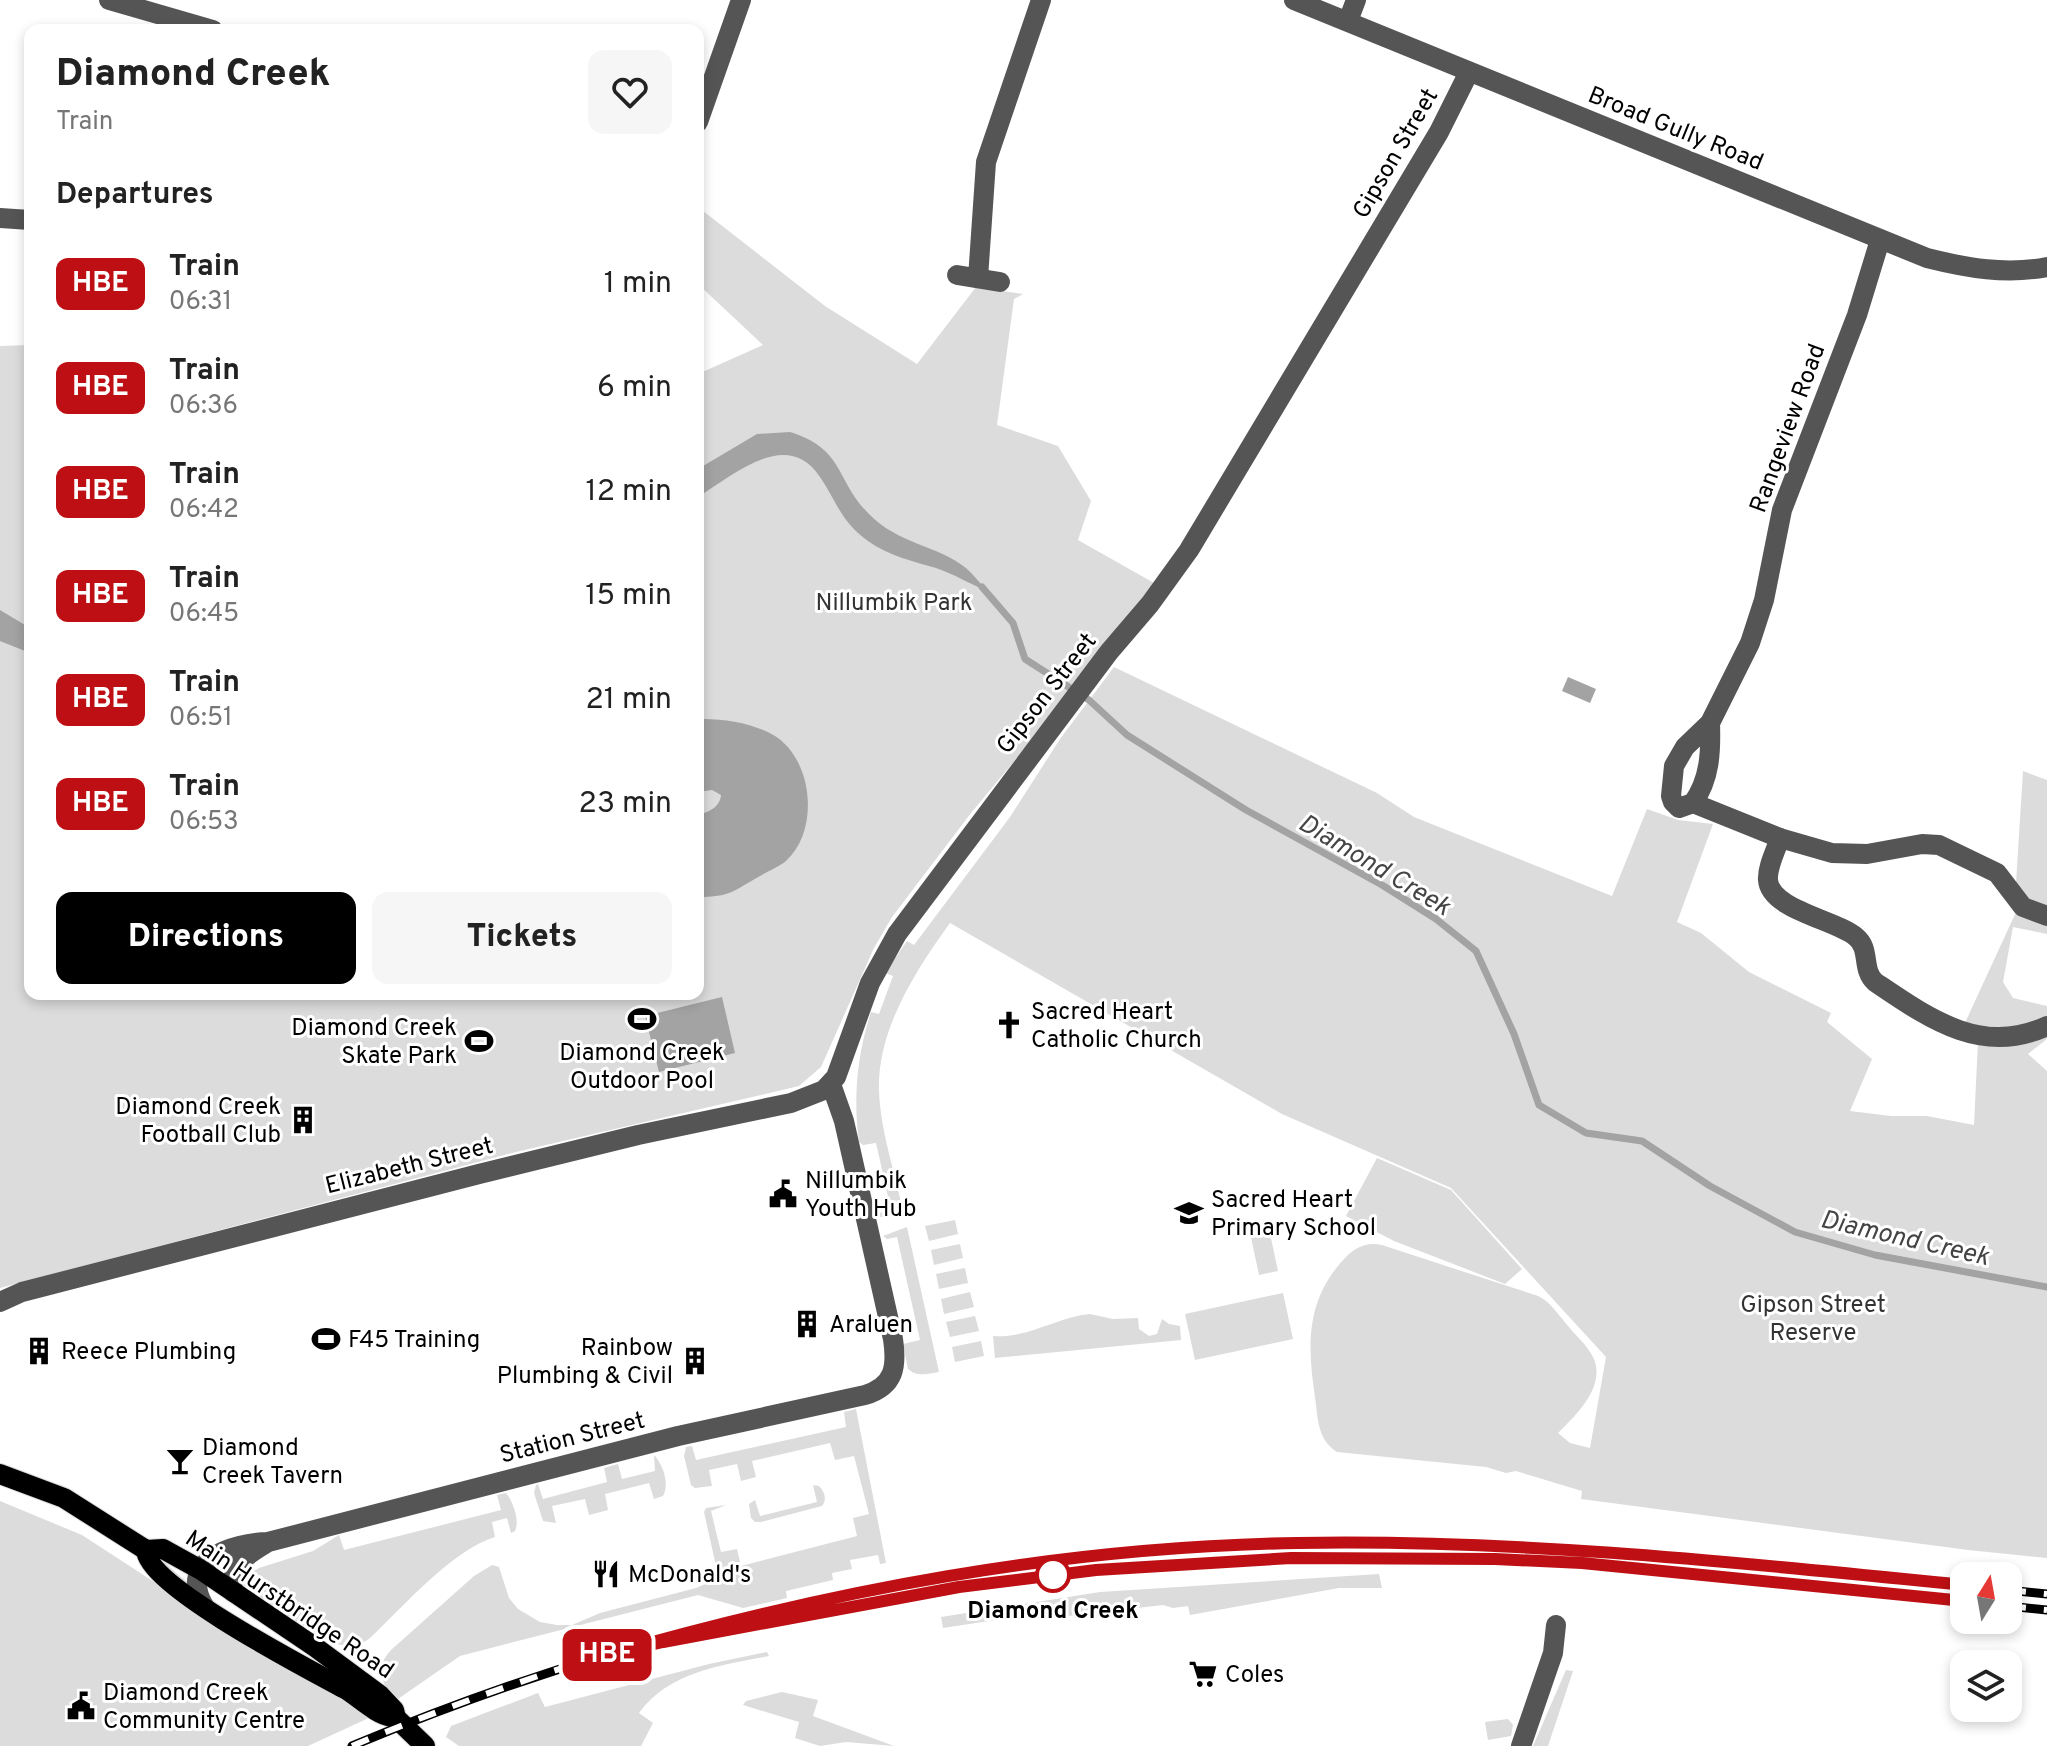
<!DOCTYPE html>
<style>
body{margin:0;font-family:Overpass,sans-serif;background:#f6f6f6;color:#222;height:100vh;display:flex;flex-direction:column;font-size:30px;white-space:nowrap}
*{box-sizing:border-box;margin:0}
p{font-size:26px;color:#767676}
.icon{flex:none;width:44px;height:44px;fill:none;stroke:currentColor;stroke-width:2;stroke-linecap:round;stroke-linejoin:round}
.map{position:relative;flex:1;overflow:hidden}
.drawer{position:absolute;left:24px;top:24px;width:680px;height:976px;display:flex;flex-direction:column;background:#fff;border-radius:16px;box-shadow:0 4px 12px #0003}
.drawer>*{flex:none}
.badge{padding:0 16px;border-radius:12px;font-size:28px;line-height:52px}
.needle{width:52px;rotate:11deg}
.fabs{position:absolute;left:1950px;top:1562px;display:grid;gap:16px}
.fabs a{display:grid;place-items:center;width:72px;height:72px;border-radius:16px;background:#fff;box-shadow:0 4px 12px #0003;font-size:40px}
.map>.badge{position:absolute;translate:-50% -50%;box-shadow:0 0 0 4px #fff}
h2{padding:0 32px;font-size:30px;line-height:72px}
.round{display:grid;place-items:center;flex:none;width:84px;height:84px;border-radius:16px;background:#f6f6f6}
.overview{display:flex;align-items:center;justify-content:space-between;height:136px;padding:0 32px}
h1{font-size:38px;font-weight:800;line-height:60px}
.button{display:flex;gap:16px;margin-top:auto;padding:16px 32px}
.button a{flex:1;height:92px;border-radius:16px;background:#000;color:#fff;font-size:32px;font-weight:800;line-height:92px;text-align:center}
.button a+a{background:#f6f6f6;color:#222}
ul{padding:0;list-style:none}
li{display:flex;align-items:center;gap:24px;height:104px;padding:0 32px}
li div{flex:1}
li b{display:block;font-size:30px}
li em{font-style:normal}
li .badge{min-width:88px;font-weight:700;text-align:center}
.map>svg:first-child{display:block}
.green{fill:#dcdcdc}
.water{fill:#a3a3a3}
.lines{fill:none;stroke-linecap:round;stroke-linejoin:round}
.stream{stroke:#a3a3a3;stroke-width:7}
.major-casing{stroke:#dbdbdb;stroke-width:22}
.minor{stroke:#555;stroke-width:20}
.major{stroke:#000;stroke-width:20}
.rail-casing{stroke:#000;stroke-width:9}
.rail{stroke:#fff;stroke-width:6;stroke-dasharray:18;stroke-linecap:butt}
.line-casing{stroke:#fff;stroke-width:18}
.line{stroke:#be1014;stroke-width:12}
.stop-dot{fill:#fff;stroke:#be1014;stroke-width:4}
.labels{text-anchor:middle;stroke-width:6;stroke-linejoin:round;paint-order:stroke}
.street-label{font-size:24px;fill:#000;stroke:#fff}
.park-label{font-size:24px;fill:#333;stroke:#fff}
.poi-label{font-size:24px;fill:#000;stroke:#fff;text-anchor:start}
.stop-label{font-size:24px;font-weight:bold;fill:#000;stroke:#fff}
.water-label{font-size:26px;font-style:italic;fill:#444;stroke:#fff}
</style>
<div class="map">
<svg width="2047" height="1746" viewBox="0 0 2047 1746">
<rect width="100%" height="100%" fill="#fff"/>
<!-- green -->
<g class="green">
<polygon points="698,207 825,306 917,364 976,287 1023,294 1014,299 997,425 1058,446 1091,501 1078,540 1154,583 1021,753 971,813 892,917 874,948 821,1067 799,1086 516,1152 0,1288 0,346 30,345 30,994 698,994 698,374 763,345 698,284"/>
<path d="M1114,667L1377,793L1414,817L1612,896L1647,809L1678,820L1713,824L1677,922L1701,933L1749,972L1831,1013L1827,1022L1872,1059L1850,1111L1891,1116H1927L1974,1125L1978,1041L2047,1033V1039L2028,1054L2047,1071V1558L1968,1550L1581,1499L1582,1491L1516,1471L1506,1473L1486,1467L1337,1452C1317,1439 1318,1418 1315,1397C1307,1344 1306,1298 1346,1257C1357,1246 1369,1241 1385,1246L1538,1296C1551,1302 1559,1316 1569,1327C1577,1337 1587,1345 1593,1357C1607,1386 1576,1415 1558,1433L1570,1443L1590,1448L1606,1357L1451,1188L1282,1114L950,923C916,970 877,1030 879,1090C880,1130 896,1176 904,1216L879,1217V1213L891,1210L876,1143L863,1145L859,1142C853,1098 857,1055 871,1012L879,1014L893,976L885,973L907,941L914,945L1010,817L1060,739Z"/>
<polygon points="2023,771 2047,780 2047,910 2034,906 2016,883"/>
<polygon points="2017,910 2047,922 2047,934 2013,927 2003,982 2013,998 2047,1006 2047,1019 2021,1028 1964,1025"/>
<polygon points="1377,1158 1451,1190 1522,1269 1505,1284 1394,1241 1346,1216"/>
<polygon points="955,1220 958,1234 929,1241 925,1226"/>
<polygon points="1268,1224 1278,1271 1259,1275 1249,1228"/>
<path d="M907,1227L939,1372C928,1374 917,1377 908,1369L903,1344L920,1340L897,1237L887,1239L883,1236Z"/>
<polygon points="960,1244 963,1258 934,1265 931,1250"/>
<polygon points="965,1268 968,1283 939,1289 936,1274"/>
<polygon points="970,1292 974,1307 944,1314 941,1299"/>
<polygon points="1283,1293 1293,1339 1195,1360 1185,1314"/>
<path d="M1090,1314L1113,1319L1138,1318L1139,1329L1149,1336L1157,1334L1162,1319L1169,1324L1180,1326L1181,1340L995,1358L993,1336C1027,1339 1057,1317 1090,1314Z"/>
<polygon points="975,1316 979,1331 950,1337 946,1322"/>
<polygon points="981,1341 984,1356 955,1362 952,1347"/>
<path d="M856,1409L886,1563L880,1564L878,1555L850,1560L852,1569L832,1573L833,1580L786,1591L787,1598L743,1608L698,1595L553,1632L460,1656L395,1701C382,1684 374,1668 391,1650L474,1576L492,1565L499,1567L509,1598L518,1609L540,1622L557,1625H572L600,1613L696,1588L712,1581L716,1566L704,1512L706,1508L726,1505L711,1511L721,1552L737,1549L741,1566L857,1536L853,1518L869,1514L854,1456L835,1460L830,1443L752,1461L756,1477L741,1481L737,1464L709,1470L712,1486L695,1488L691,1485L684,1456L686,1447L692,1446L696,1460L846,1427L844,1412Z"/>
<path d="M654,1455C663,1464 670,1485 663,1496L654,1499L649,1483L605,1494L608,1510L589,1515L585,1499L552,1506L556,1523L543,1521L534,1493L536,1485L538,1484L543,1499L607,1482L604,1468L618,1464L622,1479L655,1471Z"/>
<path d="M813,1485L819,1486C825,1492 827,1500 822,1506L761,1522H755L751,1518L749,1504L755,1500L760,1516L817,1502Z"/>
<path d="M506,1493C513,1502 520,1520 515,1531L511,1533L507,1518L492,1522L495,1537C452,1550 403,1607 370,1638C357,1648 345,1647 330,1642L247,1591L243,1584L244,1577L259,1568L313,1551L339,1535L344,1550L501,1510L497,1495Z"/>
<polygon points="0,1501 82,1535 191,1606 373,1716 308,1746 0,1746"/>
<polygon points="1379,1574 1382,1588 1339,1588 1190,1615 1188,1606 1173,1608 1163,1605 1042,1619 1041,1613 943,1628 941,1617 1100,1592"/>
<path d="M767,1652L769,1656C722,1665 668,1672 639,1713L653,1723L641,1746H459L446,1737L451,1726L538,1693L545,1707L709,1664Z"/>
<polygon points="1566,1670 1573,1671 1548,1746 1533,1746"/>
<polygon points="782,1692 818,1700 813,1716 894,1746 846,1742 820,1746 795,1738 799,1722 743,1705 746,1701"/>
<polygon points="1508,1719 1513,1725 1511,1736 1488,1740 1485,1722"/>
</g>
<!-- water -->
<g class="water">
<path d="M790,432C845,449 835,480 869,514C898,544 937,545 966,568C974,575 980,583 987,591C970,584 954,574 936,568C912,561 889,556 868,541C841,522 837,502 820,477C787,427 734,475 698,497V469L757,434Z"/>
<polygon points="0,610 30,628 30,653 0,641"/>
<polygon points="1568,677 1596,689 1590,703 1562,691"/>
<path d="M698,719C722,718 754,723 775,736C813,760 820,830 786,861C779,867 768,871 760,876C733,891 731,897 698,897V815C709,812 720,807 721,795L712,790L698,792Z"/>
<polygon points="722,997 735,1053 659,1072 645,1016"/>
</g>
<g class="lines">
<!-- stream -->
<polyline class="stream" points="982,587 1013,623 1025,659 1089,700 1127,735 1246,810 1382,885 1436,919 1476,951 1514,1034 1539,1105 1586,1133 1642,1141 1710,1186 1795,1232 1875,1255 2047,1287"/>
<defs>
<g id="major">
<polyline points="0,1474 64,1498 146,1550 163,1549 201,1570 315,1647 380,1695 394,1710 396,1718 425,1746"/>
<path d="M146,1550C147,1586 310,1670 345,1689C360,1698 375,1714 392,1717"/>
</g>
</defs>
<!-- major casing -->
<use href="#major" class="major-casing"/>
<!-- minor -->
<g class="minor">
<polyline points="109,0 213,30"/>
<path d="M1294,0L1927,258C1967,268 2006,275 2047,267"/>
<polyline points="1348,21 1356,0"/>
<polyline points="698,122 741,0"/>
<polyline points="0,218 30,220"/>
<polyline points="957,275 1000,282"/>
<polyline points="978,278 986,162 1041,0"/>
<path d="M1710,723C1711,752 1710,779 1693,803L1679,808L1673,802L1671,796L1674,766L1685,747L1710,723L1750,643L1764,600L1782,510L1857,315L1880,240"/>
<polyline points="1693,803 1780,838 1832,853 1867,854 1922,844 1939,845 1997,873 2023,907 2047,916"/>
<path d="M1780,838C1776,850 1767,867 1768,880C1770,910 1837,920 1856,937C1871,949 1861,969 1875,982C1927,1017 1981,1057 2047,1026"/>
<polyline points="0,1302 22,1292 479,1174 638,1135 791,1103 824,1090 836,1077 870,983 897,934 1109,652 1150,604 1189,550 1439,132 1469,72"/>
<path d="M233,1592C229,1566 245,1556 265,1544"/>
<path d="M204,1606C177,1560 233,1543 268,1542L678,1436L865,1395C895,1386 897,1366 893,1339L844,1121L831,1084"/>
<polyline points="1521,1746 1553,1653 1556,1625"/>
</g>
<!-- major -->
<use href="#major" class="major"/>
<defs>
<g id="rail">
<polyline points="1638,1568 1964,1601"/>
<polyline points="2008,1590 2047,1594"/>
<polyline points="2008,1606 2047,1610"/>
<path d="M736,1630C811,1616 886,1598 962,1587C1150,1559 1340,1553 1530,1561"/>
<path d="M352,1746C650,1621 974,1549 1298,1543C1520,1539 1743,1563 1964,1585"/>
</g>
</defs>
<!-- rail casing -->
<use href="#rail" class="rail-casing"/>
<!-- rail -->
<use href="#rail" class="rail"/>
</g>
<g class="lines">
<defs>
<path id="line" d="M1964,1585C1743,1563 1520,1539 1297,1543C1060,1547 833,1590 606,1655L663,1642L959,1587L1096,1570L1291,1558L1495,1559L1582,1563L1964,1601"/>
</defs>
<!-- line casing -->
<use href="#line" class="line-casing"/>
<!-- line -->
<use href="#line" class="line"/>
</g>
<!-- icons -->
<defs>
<symbol id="stadium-bare" viewBox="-9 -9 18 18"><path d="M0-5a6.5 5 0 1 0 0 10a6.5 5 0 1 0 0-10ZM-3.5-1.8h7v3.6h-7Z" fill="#000" stroke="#fff" stroke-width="2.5" paint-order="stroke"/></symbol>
<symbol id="church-bare" viewBox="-9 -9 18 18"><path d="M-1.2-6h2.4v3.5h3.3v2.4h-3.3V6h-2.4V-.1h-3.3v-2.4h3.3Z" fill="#000" stroke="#fff" stroke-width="2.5" paint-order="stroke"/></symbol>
<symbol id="building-bare" viewBox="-9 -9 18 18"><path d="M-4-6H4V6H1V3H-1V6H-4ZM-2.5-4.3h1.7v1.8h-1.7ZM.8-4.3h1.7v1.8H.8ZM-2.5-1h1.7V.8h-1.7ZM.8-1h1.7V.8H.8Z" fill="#000" stroke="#fff" stroke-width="2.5" paint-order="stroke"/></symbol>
<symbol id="civic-bare" viewBox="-9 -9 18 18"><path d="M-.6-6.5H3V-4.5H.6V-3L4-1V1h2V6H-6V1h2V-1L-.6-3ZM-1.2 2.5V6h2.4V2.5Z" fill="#000" stroke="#fff" stroke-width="2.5" paint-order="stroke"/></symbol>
<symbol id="school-bare" viewBox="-9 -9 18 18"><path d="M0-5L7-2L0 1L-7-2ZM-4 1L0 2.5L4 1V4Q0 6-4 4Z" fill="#000" stroke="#fff" stroke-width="2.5" paint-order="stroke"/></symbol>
<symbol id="bar-bare" viewBox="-9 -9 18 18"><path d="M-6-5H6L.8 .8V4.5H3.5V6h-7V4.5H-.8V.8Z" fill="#000" stroke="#fff" stroke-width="2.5" paint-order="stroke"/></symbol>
<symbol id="restaurant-bare" viewBox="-9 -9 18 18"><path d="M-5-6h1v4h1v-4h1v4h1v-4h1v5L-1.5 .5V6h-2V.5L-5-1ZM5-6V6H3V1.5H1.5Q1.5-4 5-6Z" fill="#000" stroke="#fff" stroke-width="2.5" paint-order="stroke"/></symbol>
<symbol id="supermarket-bare" viewBox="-9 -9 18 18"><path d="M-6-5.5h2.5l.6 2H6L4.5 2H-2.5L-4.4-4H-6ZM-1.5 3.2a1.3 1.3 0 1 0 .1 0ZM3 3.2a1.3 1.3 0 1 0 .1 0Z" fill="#000" stroke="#fff" stroke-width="2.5" paint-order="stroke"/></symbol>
</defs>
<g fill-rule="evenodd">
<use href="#stadium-bare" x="622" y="999" width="40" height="40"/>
<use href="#church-bare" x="989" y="1005" width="40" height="40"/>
<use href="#stadium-bare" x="459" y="1021" width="40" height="40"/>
<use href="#building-bare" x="283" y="1100" width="40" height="40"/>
<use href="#civic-bare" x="763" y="1174" width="40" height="40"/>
<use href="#school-bare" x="1169" y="1193" width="40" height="40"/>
<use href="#building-bare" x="787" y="1304" width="40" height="40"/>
<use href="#stadium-bare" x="306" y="1319" width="40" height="40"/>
<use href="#building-bare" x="19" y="1331" width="40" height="40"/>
<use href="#building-bare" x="675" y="1341" width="40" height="40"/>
<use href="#bar-bare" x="160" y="1441" width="40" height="40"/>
<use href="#restaurant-bare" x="586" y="1554" width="40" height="40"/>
<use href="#supermarket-bare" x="1183" y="1654" width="40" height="40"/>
<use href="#civic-bare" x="61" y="1686" width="40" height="40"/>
</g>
<!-- markers -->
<circle class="stop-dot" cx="1053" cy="1575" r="16"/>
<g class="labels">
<!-- street labels -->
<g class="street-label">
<text transform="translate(1676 128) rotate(22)" y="8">Broad Gully Road</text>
<text transform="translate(1395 153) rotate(-60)" y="8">Gipson Street</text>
<text transform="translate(1787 428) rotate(-70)" y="8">Rangeview Road</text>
<text transform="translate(1046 693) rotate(-52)" y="8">Gipson Street</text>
<text transform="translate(409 1165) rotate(-14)" y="8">Elizabeth Street</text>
<text transform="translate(572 1437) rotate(-14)" y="8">Station Street</text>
<text transform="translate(290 1604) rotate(34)" y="8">Main Hurstbridge Road</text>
</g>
<!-- park labels -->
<g class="park-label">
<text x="894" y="610">Nillumbik Park</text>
<text x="1813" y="1312">Gipson Street<tspan x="1813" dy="28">Reserve</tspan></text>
</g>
<!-- poi labels -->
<g class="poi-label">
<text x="1031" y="1019">Sacred Heart<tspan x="1031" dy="28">Catholic Church</tspan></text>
<text x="457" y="1035" text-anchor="end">Diamond Creek<tspan x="457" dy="28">Skate Park</tspan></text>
<text x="642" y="1060" text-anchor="middle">Diamond Creek<tspan x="642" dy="28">Outdoor Pool</tspan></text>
<text x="281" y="1114" text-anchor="end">Diamond Creek<tspan x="281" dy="28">Football Club</tspan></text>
<text x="805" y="1188">Nillumbik<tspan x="805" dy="28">Youth Hub</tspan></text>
<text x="1211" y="1207">Sacred Heart<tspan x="1211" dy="28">Primary School</tspan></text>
<text x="829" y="1332">Araluen</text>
<text x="348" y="1347">F45 Training</text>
<text x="673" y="1355" text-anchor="end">Rainbow<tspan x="673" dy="28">Plumbing &amp; Civil</tspan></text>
<text x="61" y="1359">Reece Plumbing</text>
<text x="202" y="1455">Diamond<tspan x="202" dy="28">Creek Tavern</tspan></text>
<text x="628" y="1582">McDonald's</text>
<text x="1225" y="1682">Coles</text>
<text x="103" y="1700">Diamond Creek<tspan x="103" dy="28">Community Centre</tspan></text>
</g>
<!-- stop labels -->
<g class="stop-label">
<text x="1053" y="1618">Diamond Creek</text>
</g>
<!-- water labels -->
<g class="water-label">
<text transform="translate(1375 864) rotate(31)" y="9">Diamond Creek</text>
<text transform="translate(1905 1237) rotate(13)" y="9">Diamond Creek</text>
</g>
</g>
</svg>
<div class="fabs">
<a><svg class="needle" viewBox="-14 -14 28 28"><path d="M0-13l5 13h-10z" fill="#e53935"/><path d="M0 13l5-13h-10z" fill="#767676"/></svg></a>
<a><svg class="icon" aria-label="layers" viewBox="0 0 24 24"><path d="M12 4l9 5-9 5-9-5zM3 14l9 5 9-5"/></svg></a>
</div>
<b class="badge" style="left:607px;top:1655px;background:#be1014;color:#fff">HBE</b>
<section class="drawer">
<div class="overview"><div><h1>Diamond Creek</h1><p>Train</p></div><a class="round"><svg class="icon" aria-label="heart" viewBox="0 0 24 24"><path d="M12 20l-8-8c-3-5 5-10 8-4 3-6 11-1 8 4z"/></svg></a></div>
<h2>Departures</h2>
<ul>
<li><span class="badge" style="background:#be1014;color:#fff">HBE</span><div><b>Train</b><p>06:31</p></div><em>1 min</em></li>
<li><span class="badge" style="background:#be1014;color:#fff">HBE</span><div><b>Train</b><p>06:36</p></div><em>6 min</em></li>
<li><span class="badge" style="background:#be1014;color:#fff">HBE</span><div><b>Train</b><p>06:42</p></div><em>12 min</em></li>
<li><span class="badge" style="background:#be1014;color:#fff">HBE</span><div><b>Train</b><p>06:45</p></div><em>15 min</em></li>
<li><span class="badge" style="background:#be1014;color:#fff">HBE</span><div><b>Train</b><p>06:51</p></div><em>21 min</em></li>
<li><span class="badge" style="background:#be1014;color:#fff">HBE</span><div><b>Train</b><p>06:53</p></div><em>23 min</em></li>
</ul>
<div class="button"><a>Directions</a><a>Tickets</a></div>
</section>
</div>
